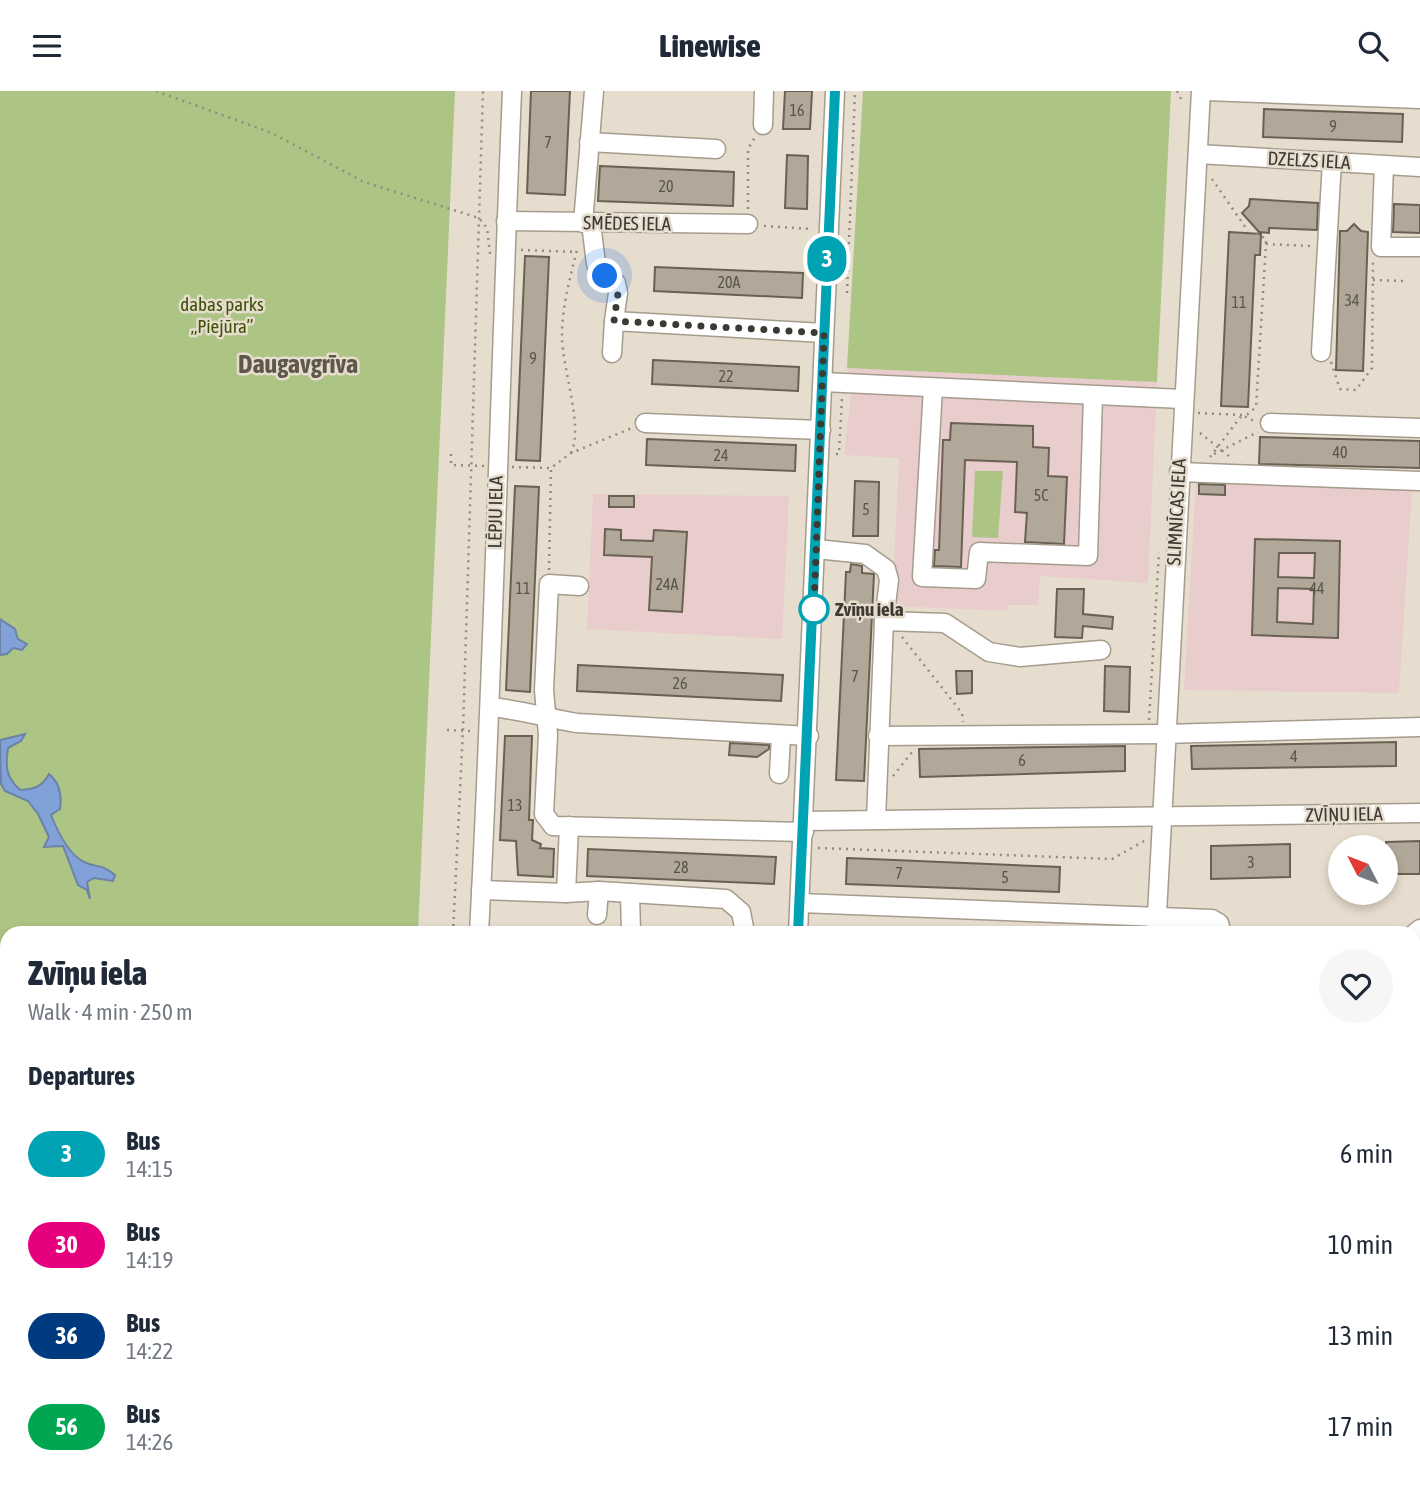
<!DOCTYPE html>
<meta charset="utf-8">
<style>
body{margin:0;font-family:"Asap Condensed",sans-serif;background:#f6f6f7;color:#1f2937;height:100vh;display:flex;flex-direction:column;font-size:26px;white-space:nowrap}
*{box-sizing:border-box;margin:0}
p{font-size:23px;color:#747a83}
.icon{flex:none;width:38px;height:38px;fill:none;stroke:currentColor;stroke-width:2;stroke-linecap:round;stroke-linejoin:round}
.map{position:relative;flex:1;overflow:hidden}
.details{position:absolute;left:0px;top:835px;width:1421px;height:562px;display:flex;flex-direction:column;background:#fff;border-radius:21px 21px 0 0;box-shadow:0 4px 10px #0003}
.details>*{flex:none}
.badge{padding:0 14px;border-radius:23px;font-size:24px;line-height:46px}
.needle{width:46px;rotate:312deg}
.controls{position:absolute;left:1328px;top:744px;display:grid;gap:14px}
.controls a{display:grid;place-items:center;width:70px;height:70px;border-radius:50%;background:#fff;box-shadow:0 4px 10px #0003;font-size:35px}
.you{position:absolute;width:35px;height:35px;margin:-18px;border:5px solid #fff;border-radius:50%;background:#1a73e8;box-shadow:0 0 0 10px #1a73e833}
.map>.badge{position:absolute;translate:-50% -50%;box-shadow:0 0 0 4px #fff}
h2{padding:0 28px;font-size:26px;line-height:63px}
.round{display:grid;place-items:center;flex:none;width:74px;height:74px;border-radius:37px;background:#f6f6f7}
.summary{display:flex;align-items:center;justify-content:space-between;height:119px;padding:0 28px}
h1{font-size:33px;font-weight:800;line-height:52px}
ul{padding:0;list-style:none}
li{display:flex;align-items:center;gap:21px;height:91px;padding:0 28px}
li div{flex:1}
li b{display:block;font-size:26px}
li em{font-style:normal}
li .badge{min-width:77px;font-weight:700;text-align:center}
header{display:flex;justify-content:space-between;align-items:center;height:91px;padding:0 28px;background:#fff;font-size:32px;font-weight:800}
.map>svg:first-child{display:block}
.education{fill:#e8cdcc}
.green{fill:#acc484}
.water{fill:#81a1d9;stroke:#6d82a7;stroke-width:2}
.building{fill:#b1a899;stroke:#6a6154;stroke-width:2;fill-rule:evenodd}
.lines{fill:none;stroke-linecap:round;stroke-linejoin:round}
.minor-casing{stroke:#a59c8d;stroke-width:21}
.path{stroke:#928b80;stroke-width:2.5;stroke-dasharray:2 5;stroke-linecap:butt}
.minor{stroke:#fff;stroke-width:18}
.line-casing{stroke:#fff;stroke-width:16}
.line{stroke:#00a3b4;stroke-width:10}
.walk{stroke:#3d3933;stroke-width:7;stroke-dasharray:0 12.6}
.stop-dot{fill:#fff;stroke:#00a3b4;stroke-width:3.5}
.labels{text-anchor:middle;stroke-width:5;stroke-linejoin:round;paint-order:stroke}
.number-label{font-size:16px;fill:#5a554c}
.street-label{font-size:19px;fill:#3d3933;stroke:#e7ddce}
.park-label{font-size:19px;fill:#3d5108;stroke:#e7ddce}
.stop-label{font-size:19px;font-weight:bold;fill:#3d3933;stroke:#e7ddce;text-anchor:start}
.district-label{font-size:26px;font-weight:bold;fill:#5f574a;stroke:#e7ddce}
</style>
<header><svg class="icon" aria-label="menu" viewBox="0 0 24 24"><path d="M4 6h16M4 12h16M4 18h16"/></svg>Linewise<svg class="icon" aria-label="search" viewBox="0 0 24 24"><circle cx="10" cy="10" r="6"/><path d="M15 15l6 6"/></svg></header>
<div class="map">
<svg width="1420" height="1396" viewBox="0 0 1420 1396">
<rect width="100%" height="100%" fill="#e7ddce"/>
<!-- education -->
<g class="education">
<polygon points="847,277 1157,291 1148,492 1040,485 1038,514 1007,514 1007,520 892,515 899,367 844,364 852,294"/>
<polygon points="1196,387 1412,398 1399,602 1184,599"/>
<polygon points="593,403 789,405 782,548 587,538"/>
</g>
<!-- green -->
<g class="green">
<polygon points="0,0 455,0 418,842 7,842 7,1390 388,1390 388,1396 0,1396"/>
<polygon points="863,0 1171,0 1157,291 847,277"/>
<polygon points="975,380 1003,380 998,447 972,446"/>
<polygon points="1414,1383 1420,1383 1420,1396 1059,1396 1062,1390 1414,1390"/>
</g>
<!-- water -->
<g class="water">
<polygon points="0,528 15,538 18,548 27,553 22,559 13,557 7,563 0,564"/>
<path d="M25,643L21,650L8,657C5,676 6,686 20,699C35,698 42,696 49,683C60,692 62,704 60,718L51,724C57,739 68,763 84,771C98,778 99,771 115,784L113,790L94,787L87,791L90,808L87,799L78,794L63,755L44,756L49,746L38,723L28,710L5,700L1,693L0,649Z"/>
</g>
<!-- building -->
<g class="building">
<polygon points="531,0 570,0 565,104 527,102"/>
<polygon points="785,0 812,0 810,38 783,38"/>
<polygon points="1264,18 1403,23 1402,51 1263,46"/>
<polygon points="787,64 808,65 807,118 785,117"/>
<polygon points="600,75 734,81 733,115 598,110"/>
<polygon points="1250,108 1318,112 1317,139 1269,137 1269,142 1259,141 1242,122 1249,115"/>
<polygon points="1394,113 1420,114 1420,142 1393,141"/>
<polygon points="1354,133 1361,140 1368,141 1363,280 1336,279 1340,140 1347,140"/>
<polygon points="1229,141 1261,143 1260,164 1255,164 1248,316 1221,315"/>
<polygon points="525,165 549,166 540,370 516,369"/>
<polygon points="655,176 803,182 802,207 654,200"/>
<polygon points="653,269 799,276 798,300 652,293"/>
<polygon points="951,332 1033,335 1033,356 1049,357 1048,385 1067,386 1064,453 1025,451 1027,422 1015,421 1017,371 965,369 961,476 934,475 935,459 939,459 943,349 950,349"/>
<polygon points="1260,346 1420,350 1420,377 1259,373"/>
<polygon points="647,348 796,354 795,380 646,374"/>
<polygon points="855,390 879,391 878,445 853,445"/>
<polygon points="1199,393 1225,394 1225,404 1199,403"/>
<polygon points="515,395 539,396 530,601 506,599"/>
<rect x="609" y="405" width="25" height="11"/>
<polygon points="605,438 621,439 621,449 653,450 654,439 687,441 682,521 649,519 652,466 604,464"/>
<path d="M1255,448L1340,450L1338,547L1252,544ZM1279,462H1315L1314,487L1278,486ZM1278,497L1314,498L1313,533L1277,531Z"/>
<polygon points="851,473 862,475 862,482 874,483 864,690 836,689 846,481 850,481"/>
<polygon points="1057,498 1084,498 1083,523 1113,526 1112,538 1083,535 1082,547 1055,546"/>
<polygon points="578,574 783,584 781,610 577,600"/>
<polygon points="1105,575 1130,576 1129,621 1104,620"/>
<polygon points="956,580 972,580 972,602 957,603"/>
<polygon points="505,645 532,645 529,729 533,729 532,749 541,753 540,757 554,758 553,786 518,784 516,750 500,749"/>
<polygon points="1396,651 1396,675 1192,678 1191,655"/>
<polygon points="730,652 769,654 769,658 757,666 729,664"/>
<polygon points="1125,655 1125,680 920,686 919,658"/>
<polygon points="1420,750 1420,783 1386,783 1386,751"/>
<polygon points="1290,753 1290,786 1211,788 1211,755"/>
<polygon points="588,758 776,766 774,793 587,785"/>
<polygon points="847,767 1060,776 1059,801 846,793"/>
</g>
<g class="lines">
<defs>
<g id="minor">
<polyline points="1206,0 1420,8"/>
<polyline points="763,34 764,0"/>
<polyline points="589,51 716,58"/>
<polyline points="1198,63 1420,76"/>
<polyline points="1384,74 1381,156 1420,156"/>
<polyline points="506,130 748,133"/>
<polyline points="583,132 594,0"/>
<polyline points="591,132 596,173 616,192 618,202 614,230"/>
<polyline points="1321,261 1332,70"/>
<polyline points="612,262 614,230 824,242"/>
<polyline points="823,291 1182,308"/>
<polyline points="933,297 922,486 976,488 979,461 1088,465 1093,305"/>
<polyline points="645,332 821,339"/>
<polyline points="1270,332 1420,337"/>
<polyline points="1179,381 1420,390"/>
<polyline points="816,458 865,463 886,478 889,489 884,530 876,729"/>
<polyline points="579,495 549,493 544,599 548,644 544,723 553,735 804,741"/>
<polyline points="884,530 945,532 989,561 1020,566 1101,559"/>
<path d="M491,616C522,619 547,627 577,632L809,645"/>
<polyline points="878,645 1164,643 1420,636"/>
<polyline points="779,683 781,644"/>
<polyline points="805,730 1420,722"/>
<polyline points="481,799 566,802 599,800 726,808 741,821 745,842"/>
<polyline points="566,802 569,735"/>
<polyline points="630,802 631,842"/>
<polyline points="800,812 1212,828 1219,832 1222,842"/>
<polyline points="597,824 599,800"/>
<path d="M479,842C494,561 500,281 512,0"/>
<polyline points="798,842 835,0"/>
<polyline points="1156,842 1201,0"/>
<polyline points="1414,843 1420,838"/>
<polyline points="1414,1267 1420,1267"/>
<polyline points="1414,1359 1420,1359"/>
<polyline points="580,1396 580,1390"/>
<polyline points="621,1396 622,1390"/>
<polyline points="772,1396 773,1390"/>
</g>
</defs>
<!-- minor casing -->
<use href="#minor" class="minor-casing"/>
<!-- path -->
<g class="path">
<polyline points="156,0 272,42 364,91 479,127 487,137 490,163"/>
<polyline points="1177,0 1183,12"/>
<polyline points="1212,88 1248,140"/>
<polyline points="748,118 748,58 755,46"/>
<polyline points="764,135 813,138"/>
<polyline points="1256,142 1266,148 1266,153"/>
<polyline points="521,159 577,161"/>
<polyline points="1373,189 1403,190"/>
<polyline points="847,202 855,0"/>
<polyline points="1331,271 1340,298 1356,299 1372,277 1373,169"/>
<polyline points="1198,322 1242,324 1248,323 1256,316 1266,153 1311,155"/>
<polyline points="1200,342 1230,366"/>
<path d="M571,362C584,336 562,278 562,245C562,215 570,187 577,159"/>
<polyline points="451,363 451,374 484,375"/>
<polyline points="836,363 839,363 842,307"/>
<polyline points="1214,363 1258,341"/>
<polyline points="1210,366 1242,324 1254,330"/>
<polyline points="512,376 551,377 571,362 632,337"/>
<polyline points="549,479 551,377"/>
<polyline points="902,546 962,622 963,631"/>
<polyline points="1149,629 1159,461"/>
<polyline points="447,639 471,640"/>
<polyline points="893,685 913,660"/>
<polyline points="818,757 1112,768 1146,749"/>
<polyline points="453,842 463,639 483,0"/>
<polyline points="1414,917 1420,917"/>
<polyline points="425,1396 426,1390"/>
<polyline points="489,1396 495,1390"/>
<polyline points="1046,1396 1052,1390"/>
</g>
<!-- minor -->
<use href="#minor" class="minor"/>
</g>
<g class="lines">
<defs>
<polyline id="line" points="798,842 835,0"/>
</defs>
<!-- line casing -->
<use href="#line" class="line-casing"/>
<!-- line -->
<use href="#line" class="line"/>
<!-- walk -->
<polyline class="walk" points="605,185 616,192 618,202 614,230 824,242 814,518"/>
</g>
<!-- markers -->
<circle class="stop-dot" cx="814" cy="518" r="14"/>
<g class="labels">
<!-- number labels -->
<g class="number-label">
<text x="797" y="25">16</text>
<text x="1333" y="41">9</text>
<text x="548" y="57">7</text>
<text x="666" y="101">20</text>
<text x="729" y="197">20A</text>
<text x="1352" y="215">34</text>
<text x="1239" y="217">11</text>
<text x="533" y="273">9</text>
<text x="726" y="291">22</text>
<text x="1340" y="367">40</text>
<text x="721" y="370">24</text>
<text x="1041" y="410">5C</text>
<text x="866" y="424">5</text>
<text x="667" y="499">24A</text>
<text x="523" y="503">11</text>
<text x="1317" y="503">44</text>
<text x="855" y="591">7</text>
<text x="680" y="598">26</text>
<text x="1294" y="671">4</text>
<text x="1022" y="675">6</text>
<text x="515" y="720">13</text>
<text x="1251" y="777">3</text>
<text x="681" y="782">28</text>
<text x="899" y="788">7</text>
<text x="1005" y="792">5</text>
</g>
<!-- street labels -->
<g class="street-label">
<text transform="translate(1309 69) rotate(3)" y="7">DZELZS IELA</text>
<text transform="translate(627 132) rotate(1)" y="7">SMĒDES IELA</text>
<text transform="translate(495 421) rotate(-89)" y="7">LĒPJU IELA</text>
<text transform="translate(1176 421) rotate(-87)" y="7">SLIMNĪCAS IELA</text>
<text transform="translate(1344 723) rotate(-1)" y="7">ZVĪŅU IELA</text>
</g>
<!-- park labels -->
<g class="park-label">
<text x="222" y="220">dabas parks<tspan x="222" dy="22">„Piejūra”</tspan></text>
</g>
<!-- stop labels -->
<g class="stop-label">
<text x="835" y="525">Zvīņu iela</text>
</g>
<!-- district labels -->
<g class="district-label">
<text x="298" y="282">Daugavgrīva</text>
</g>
</g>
</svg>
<div class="controls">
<a><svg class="needle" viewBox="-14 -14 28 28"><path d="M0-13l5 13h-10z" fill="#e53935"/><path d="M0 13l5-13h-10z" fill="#747a83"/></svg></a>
</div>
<div class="you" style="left:605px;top:185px"></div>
<b class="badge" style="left:827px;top:168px;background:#00a3b4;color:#fff">3</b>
<section class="details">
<div class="summary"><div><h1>Zvīņu iela</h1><p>Walk · 4 min · 250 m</p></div><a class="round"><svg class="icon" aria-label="heart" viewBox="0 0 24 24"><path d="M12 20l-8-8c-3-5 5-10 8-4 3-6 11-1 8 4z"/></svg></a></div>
<h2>Departures</h2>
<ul>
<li><span class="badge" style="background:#00a3b4;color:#fff">3</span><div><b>Bus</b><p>14:15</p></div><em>6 min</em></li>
<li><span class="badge" style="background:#e6007e;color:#fff">30</span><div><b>Bus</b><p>14:19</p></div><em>10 min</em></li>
<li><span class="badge" style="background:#003b80;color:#fff">36</span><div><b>Bus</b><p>14:22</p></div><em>13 min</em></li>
<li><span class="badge" style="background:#00a651;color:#fff">56</span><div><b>Bus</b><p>14:26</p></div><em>17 min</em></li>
</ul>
</section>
</div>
